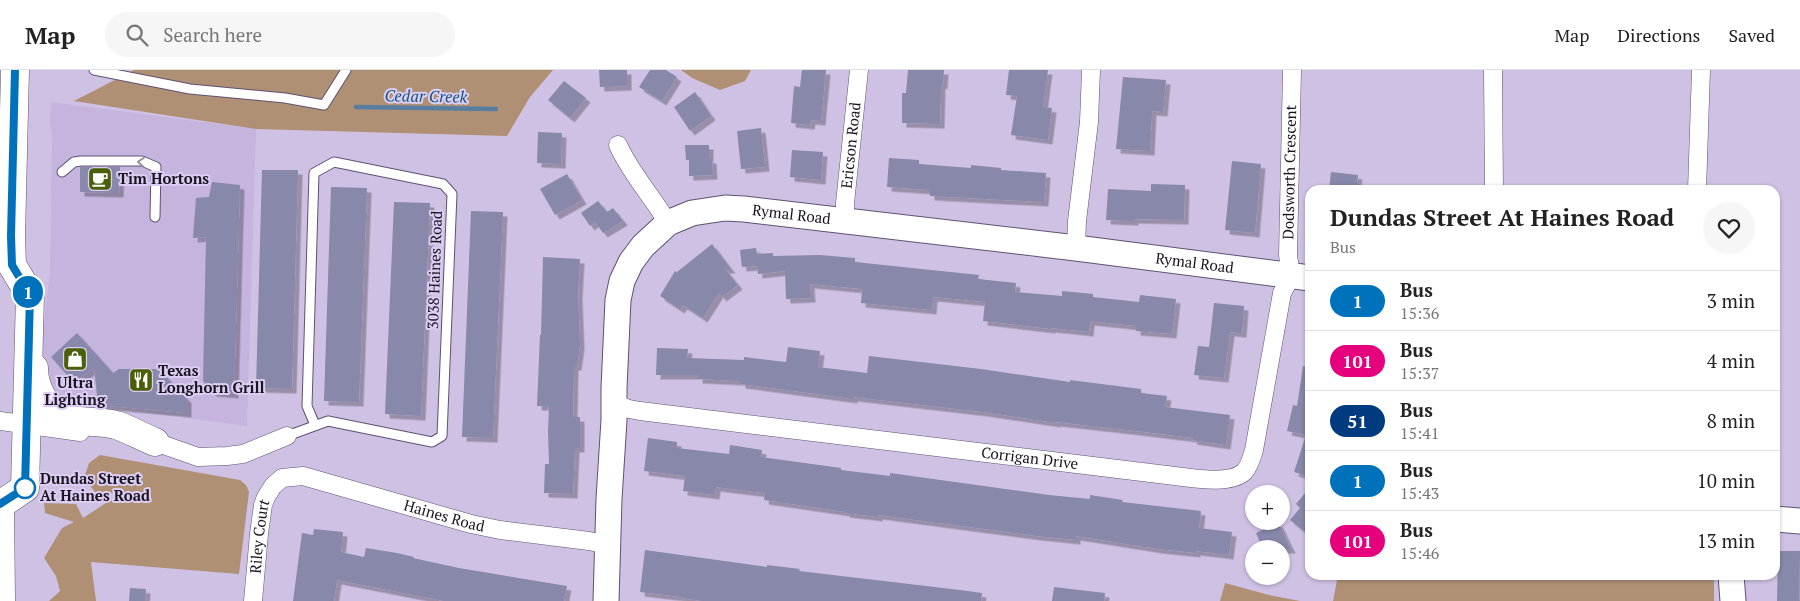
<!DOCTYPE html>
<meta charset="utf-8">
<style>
body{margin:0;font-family:"PT Serif",serif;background:#f6f6f6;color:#222;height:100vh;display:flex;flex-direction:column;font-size:19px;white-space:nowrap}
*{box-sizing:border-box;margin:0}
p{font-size:16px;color:#767676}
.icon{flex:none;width:28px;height:28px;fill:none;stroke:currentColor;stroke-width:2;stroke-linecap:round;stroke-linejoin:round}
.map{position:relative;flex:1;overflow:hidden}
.sheet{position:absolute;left:1305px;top:115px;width:475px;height:395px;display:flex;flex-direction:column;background:#fff;border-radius:15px;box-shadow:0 1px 4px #0004}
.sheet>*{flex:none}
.badge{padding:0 10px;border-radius:16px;font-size:18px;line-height:32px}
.tools{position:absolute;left:1245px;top:415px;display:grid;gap:10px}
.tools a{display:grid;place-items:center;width:45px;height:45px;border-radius:50%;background:#fff;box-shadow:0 1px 4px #0004;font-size:25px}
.map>.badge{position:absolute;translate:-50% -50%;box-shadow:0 0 0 2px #fff}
.round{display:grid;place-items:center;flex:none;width:52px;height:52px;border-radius:26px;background:#f6f6f6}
.overview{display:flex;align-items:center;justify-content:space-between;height:85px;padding:0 25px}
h1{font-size:24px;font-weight:800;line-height:38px}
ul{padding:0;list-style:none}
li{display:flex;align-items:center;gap:15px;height:60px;padding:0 25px;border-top:1px solid #e0e0e0}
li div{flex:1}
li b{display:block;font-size:19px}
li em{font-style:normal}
li .badge{min-width:55px;font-weight:700;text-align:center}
header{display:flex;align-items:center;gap:30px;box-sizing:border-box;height:70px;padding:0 25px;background:#fff;border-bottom:1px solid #e0e0e0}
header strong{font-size:24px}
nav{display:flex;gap:28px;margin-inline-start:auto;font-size:18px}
.search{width:350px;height:45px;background:#f6f6f6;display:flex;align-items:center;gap:12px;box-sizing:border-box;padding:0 18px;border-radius:28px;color:#767676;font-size:19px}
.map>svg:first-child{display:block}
.built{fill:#c5b4de}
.green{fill:#af9074}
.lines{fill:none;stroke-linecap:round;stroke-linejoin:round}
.stream{stroke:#577da0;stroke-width:4.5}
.building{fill:#8788aa;filter:url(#shadow)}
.lane-casing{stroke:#5e5270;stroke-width:11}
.street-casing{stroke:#5e5270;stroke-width:19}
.secondary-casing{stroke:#5e5270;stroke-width:27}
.primary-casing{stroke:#5e5270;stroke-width:29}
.lane{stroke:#fff;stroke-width:9}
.street{stroke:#fff;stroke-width:18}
.secondary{stroke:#fff;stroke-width:25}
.primary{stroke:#fff;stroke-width:28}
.oneway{stroke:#98959b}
.line-casing{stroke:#fff;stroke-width:11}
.line{stroke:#0072bc;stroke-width:8}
.stop-dot{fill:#fff;stroke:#0072bc;stroke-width:2.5}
.labels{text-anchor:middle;stroke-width:4;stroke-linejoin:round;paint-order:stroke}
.street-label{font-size:15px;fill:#1a1421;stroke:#dccef2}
.poi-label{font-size:15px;font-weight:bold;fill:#1a1421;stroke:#dccef2;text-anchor:start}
.stop-label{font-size:15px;font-weight:bold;fill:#1a1421;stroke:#dccef2;text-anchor:start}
.water-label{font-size:16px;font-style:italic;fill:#12537e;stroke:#dccef2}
</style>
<header>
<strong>Map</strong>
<div class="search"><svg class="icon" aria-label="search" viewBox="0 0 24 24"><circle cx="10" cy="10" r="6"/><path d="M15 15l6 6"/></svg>Search here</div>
<nav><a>Map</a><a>Directions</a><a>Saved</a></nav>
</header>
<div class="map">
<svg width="1800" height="531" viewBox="0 0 1800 531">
<defs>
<filter id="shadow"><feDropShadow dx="4.5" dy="4.5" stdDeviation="0" flood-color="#0004"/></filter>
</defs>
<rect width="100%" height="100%" fill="#cfc1e4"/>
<!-- built -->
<polygon class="built" points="51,32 256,59 247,356 83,334 64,334 47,315 42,297 43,263 50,202 52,67 50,53"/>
<!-- green -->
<g class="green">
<polygon points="134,0 553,0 530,27 507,66 256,59 74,31"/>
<polygon points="681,0 751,0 745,11 720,20 692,8"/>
<polygon points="100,385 240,410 246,415 249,422 239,504 91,492 96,531 49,531 60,521 56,506 44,488 62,458 74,452 45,443 44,433 76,434 83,448 109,431 130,430 115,423 95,422 84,408 89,393"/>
<polygon points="1338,505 1714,505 1714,531 1333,531"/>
<polygon points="1225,513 1269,525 1300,531 1220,531"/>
</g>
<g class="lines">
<!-- stream -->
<polyline class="stream" points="356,37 496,39"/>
</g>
<!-- building -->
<g class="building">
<polygon points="599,0 627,0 627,16 600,17"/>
<polygon points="650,0 666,0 677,7 662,31 639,17"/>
<polygon points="802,0 826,0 821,51 811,50 810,55 791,53 794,16 800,17"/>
<polygon points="908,0 944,0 943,15 941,14 940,54 902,53 902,23 906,23"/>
<polygon points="1009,0 1048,0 1043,37 1052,38 1048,70 1011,65 1017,26 1006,25"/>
<polygon points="1123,7 1166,10 1163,42 1152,41 1150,81 1116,79"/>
<polygon points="564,11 586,28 570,48 548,30"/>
<polygon points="695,22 711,46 690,61 674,37"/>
<polygon points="761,58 765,97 741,99 737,61"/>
<polygon points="538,62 562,63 561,94 537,93"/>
<polygon points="685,75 709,75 709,89 712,89 713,105 689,106 689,90 686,90"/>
<polygon points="792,80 823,82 821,110 790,107"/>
<polygon points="889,88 919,90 919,94 971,98 971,95 1001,98 1001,100 1046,103 1044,132 930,126 930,120 887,117"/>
<polygon points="1232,91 1261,94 1255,163 1225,160"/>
<polygon points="80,97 120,97 119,123 80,122"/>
<polygon points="262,100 298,100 292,319 256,318"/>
<polygon points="1331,102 1358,105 1356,120 1329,120"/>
<polygon points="567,104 582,130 555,145 540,119"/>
<polygon points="212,112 240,115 234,324 212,322 203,311 206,167 193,168 196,128 209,127"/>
<polygon points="1151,114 1185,115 1184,150 1134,149 1134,151 1106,150 1108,119 1151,121"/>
<polygon points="331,117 367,118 359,332 324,331"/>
<polygon points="598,131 607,142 613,138 623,151 603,163 595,152 590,156 581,143"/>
<polygon points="394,132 430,133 421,346 385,344"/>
<polygon points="471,141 503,142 493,368 462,367"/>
<polygon points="712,174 731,199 725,199 738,215 722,227 719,223 703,248 683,235 680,239 660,226 675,201 677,202"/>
<polygon points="756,178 757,184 773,183 773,186 820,185 855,188 855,192 979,205 978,209 1016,213 1015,222 1062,226 1062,221 1093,224 1093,227 1139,232 1140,225 1176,229 1172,264 1136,261 1136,256 1090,251 1089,262 1051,258 1051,259 983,251 985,232 933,227 932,240 861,233 862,219 810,214 811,228 786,229 785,201 758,204 757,196 742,197 740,180"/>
<polygon points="543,187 580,189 578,224 580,275 577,296 574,296 573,347 580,347 580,378 575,378 573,424 544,423 545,394 549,394 548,362 549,336 537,336 540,265 541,265"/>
<polygon points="1214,233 1244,236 1242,263 1230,262 1224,308 1194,305 1198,276 1209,277"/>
<polygon points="77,263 113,303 119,299 159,299 187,329 187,343 98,335 94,297 75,314 51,287"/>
<polygon points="788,277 820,281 818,297 867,303 869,286 981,299 1070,312 1070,310 1141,319 1141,323 1167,326 1165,337 1230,345 1226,375 1192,370 1193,368 1136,361 1056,352 1056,353 983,342 853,327 853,329 823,325 741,314 741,311 698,309 698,305 656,305 657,278 688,279 687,288 744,290 744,287 786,292"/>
<polygon points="1303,296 1310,297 1310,407 1294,402 1306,365 1287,361 1293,335 1297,336"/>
<polygon points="648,368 677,372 677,378 729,384 730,375 762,380 761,387 841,398 841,400 890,406 890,403 1049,425 1090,429 1090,425 1123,430 1122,432 1201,441 1199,458 1232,462 1229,485 1196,481 1196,483 1158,479 1076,466 1076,470 1037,466 878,445 878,447 845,443 846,442 764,430 765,423 716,417 715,425 683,421 685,406 644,401"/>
<polygon points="1310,417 1310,466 1290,450 1300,438 1296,434"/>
<polygon points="1278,452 1291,479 1263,479 1256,463"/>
<polygon points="314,459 343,462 341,482 364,487 366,478 397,483 414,487 413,488 459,498 567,516 564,531 444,531 337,510 334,531 293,531 302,463 313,465"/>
<polygon points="645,480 767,497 767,495 800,499 799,501 960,520 982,523 981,531 702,531 682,528 682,527 640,522"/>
<polygon points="1778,481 1800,481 1799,531 1777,531"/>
<polygon points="1054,517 1105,523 1104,531 1052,531"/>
<polygon points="130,518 146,519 145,531 129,531"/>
</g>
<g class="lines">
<defs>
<g id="lane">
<polyline points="94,0 190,19 285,28 324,35 346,0"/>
<polyline points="62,102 74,92 81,91 142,91 156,97 155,147"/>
<polyline points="287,366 328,351 432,372 442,366 452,124 443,114 334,92 314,103 307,336 315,355"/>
</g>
<g id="street">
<polyline points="1493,0 1494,120"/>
<path d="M618,75C631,104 652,126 668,153"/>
<polyline points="1697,120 1701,0"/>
<path id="s1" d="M845,151V133L859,0"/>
<polyline points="1076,178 1077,151 1089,52 1091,0"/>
<path id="s2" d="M614,333L629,339L640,341L1175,406C1193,408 1229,415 1244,402C1249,397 1252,387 1254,380L1282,223L1291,206L1288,185L1292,0"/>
<polyline points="0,351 80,362"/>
<polyline points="146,371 155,372 198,387 227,386 243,384 287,366"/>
<path id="s3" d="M253,531L259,464L263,435L266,427L273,416L282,408L303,406L471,454L500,460L589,471L608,475"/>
</g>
<g id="secondary">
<polyline points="1775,449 1800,451"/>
<polyline points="1731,505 1733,531"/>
<path id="s4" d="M606,531L609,429L614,350V318L618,230L622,211L631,192L643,176L668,153L692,143L725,138L744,139L1076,178L1310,208"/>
</g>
<g id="primary">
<path d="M34,298C34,319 47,343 69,349C84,353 101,351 116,355C129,359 142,367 155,372"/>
<polyline points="0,434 1,531"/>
<polyline points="0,435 25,418 30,225 12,195 11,166 15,0"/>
</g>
</defs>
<!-- lane casing -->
<use href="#lane" class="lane-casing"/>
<!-- street casing -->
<use href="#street" class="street-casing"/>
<!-- secondary casing -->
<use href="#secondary" class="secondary-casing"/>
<!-- primary casing -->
<use href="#primary" class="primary-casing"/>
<!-- lane -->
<use href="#lane" class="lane"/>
<!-- street -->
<use href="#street" class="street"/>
<!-- secondary -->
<use href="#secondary" class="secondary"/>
<!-- primary -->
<use href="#primary" class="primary"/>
</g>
<!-- one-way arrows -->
<defs><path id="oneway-chevron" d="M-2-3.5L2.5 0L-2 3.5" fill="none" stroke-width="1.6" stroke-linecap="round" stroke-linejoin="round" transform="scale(1.25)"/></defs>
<use class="oneway" href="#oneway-chevron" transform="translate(141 92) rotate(-175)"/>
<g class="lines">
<defs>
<polyline id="line" points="0,434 25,418 30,225 12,195 11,166 15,0"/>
</defs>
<!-- line casing -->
<use href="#line" class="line-casing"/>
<!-- line -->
<use href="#line" class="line"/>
</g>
<!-- icons -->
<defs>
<symbol id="cafe-square" viewBox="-11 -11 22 22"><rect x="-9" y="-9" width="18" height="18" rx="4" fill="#4a5f07" stroke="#dccef2"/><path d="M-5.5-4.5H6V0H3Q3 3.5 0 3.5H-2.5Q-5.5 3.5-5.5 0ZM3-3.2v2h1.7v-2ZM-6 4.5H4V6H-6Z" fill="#fff"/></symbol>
<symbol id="shop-square" viewBox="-11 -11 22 22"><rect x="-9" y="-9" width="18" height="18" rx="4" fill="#4a5f07" stroke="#dccef2"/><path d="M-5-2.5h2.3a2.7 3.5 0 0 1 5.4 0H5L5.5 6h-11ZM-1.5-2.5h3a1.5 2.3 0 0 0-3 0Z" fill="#fff"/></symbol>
<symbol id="restaurant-square" viewBox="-11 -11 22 22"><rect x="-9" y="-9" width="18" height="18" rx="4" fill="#4a5f07" stroke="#dccef2"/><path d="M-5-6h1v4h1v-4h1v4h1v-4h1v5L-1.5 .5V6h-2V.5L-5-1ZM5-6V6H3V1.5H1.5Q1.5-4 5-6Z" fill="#fff"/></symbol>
</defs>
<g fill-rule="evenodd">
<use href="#cafe-square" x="86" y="95" width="28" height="28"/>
<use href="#shop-square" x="61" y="275" width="28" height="28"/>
<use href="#restaurant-square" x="127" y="296" width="28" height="28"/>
</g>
<!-- markers -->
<circle class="stop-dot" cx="25" cy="418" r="10"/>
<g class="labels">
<!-- street labels -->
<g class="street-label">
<text dy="5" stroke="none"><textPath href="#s1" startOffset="76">Ericson Road</textPath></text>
<text dy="5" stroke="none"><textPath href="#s2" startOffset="944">Dodsworth Crescent</textPath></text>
<text dy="5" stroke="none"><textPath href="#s4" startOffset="522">Rymal Road</textPath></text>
<text dy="5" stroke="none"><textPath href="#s4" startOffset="928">Rymal Road</textPath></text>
<text transform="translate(435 200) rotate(-88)" y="5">3038 Haines Road</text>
<text dy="5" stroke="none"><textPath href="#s2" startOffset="420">Corrigan Drive</textPath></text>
<text dy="5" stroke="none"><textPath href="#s3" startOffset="298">Haines Road</textPath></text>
<text dy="5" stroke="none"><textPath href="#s3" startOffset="65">Riley Court</textPath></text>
</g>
<!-- poi labels -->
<g class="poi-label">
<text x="118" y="114">Tim Hortons</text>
<text x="158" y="306">Texas<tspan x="158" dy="17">Longhorn Grill</tspan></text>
<text x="75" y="318" text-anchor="middle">Ultra<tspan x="75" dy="17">Lighting</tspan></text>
</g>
<!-- stop labels -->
<g class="stop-label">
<text x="40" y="414">Dundas Street<tspan x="40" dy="17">At Haines Road</tspan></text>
</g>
<!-- water labels -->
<g class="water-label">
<text transform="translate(426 26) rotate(1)" y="6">Cedar Creek</text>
</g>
</g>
</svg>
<div class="tools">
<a>+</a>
<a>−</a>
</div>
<b class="badge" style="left:28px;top:222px;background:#0072bc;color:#fff">1</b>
<section class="sheet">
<div class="overview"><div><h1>Dundas Street At Haines Road</h1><p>Bus</p></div><a class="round"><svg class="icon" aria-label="heart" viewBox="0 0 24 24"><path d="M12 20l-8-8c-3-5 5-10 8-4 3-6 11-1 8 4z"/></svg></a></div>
<ul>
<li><span class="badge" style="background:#0072bc;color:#fff">1</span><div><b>Bus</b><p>15:36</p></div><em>3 min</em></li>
<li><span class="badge" style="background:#e6007e;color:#fff">101</span><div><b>Bus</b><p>15:37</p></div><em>4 min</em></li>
<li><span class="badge" style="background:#003b80;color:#fff">51</span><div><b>Bus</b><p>15:41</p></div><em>8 min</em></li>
<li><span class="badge" style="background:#0072bc;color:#fff">1</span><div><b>Bus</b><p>15:43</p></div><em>10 min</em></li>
<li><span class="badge" style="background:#e6007e;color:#fff">101</span><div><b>Bus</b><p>15:46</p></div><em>13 min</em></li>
</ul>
</section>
</div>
